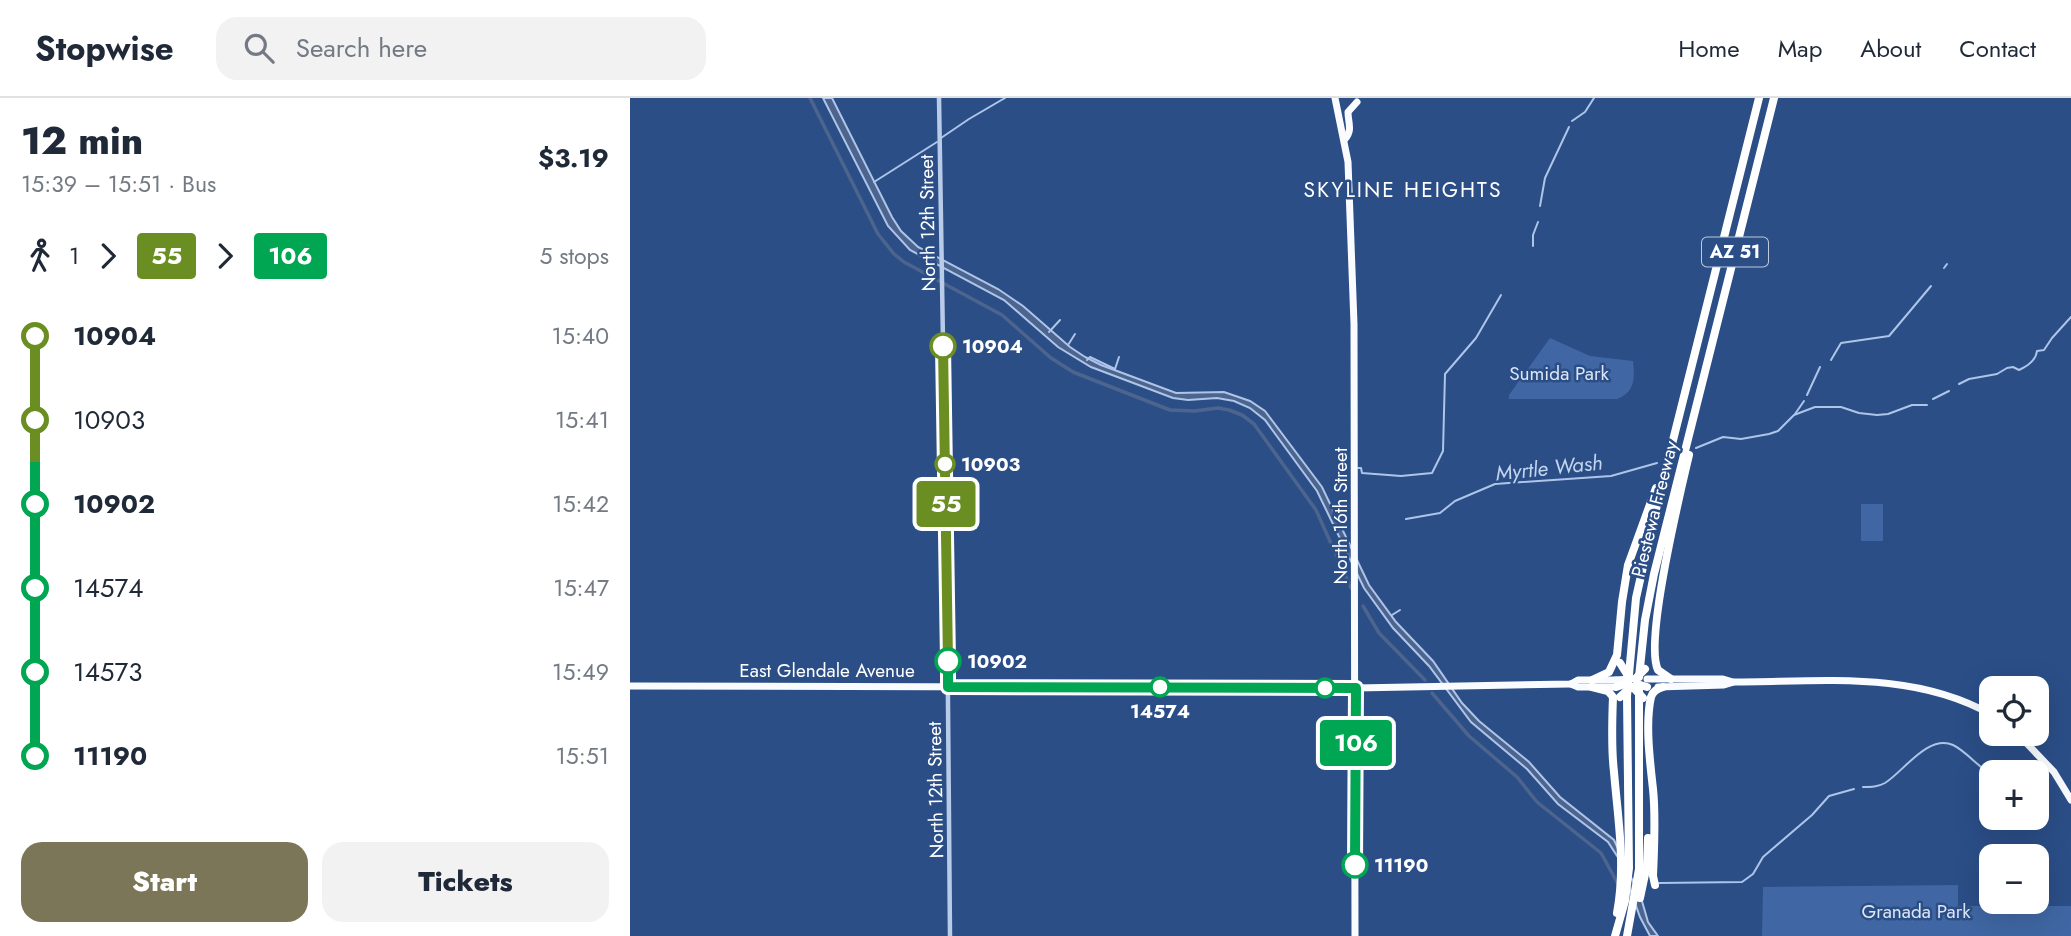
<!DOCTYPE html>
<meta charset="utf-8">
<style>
body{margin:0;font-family:Jost,sans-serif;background:#f2f2f3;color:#1f2937;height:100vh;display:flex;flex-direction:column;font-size:26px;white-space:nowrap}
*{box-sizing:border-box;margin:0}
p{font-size:23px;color:#747a83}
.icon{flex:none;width:38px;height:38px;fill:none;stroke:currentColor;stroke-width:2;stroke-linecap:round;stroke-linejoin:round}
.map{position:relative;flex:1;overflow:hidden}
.side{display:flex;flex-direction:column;background:#fff;width:630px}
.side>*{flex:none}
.badge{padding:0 14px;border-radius:5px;font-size:24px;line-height:46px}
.tools{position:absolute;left:1349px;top:578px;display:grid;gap:14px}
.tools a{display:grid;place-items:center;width:70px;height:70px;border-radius:14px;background:#fff;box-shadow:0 7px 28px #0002;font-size:35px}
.map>.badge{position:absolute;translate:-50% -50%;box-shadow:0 0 0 4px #fff}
.legs{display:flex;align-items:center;gap:10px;height:77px;padding:0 21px;font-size:23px}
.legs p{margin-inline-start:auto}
.overview{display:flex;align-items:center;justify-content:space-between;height:119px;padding:0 21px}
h1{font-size:38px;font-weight:800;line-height:52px}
.action{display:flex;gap:14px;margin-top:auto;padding:14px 21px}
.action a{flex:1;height:80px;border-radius:21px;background:#7c7658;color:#fff;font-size:28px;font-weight:800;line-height:80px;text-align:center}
.action a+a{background:#f2f2f3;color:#1f2937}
ul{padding:0 21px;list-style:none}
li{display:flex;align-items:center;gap:24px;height:84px;font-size:26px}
li i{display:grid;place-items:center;width:10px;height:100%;margin:0 9px;background:currentColor}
li i::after{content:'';width:18px;height:18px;margin:-9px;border:5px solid;border-radius:50%;background:#fff}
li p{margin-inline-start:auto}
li:first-child i{background:linear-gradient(#0000 50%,currentColor 0)}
li:last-child i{background:linear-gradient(currentColor 50%,#0000 0)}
header{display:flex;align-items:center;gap:42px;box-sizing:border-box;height:98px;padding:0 35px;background:#fff;border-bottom:2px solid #e0e1e3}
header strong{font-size:33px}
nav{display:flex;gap:38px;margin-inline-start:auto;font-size:24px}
.search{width:490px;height:63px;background:#f2f2f3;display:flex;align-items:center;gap:18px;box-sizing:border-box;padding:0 24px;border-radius:21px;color:#747a83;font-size:26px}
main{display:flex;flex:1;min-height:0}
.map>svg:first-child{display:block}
.green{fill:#4067a3}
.water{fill:#4d658e;stroke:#adc5e8;stroke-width:2}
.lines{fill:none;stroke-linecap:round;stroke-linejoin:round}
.stream{stroke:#adc5e8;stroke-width:2}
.canal{stroke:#4d658e;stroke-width:3.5}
.minor{stroke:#b8cbe8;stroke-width:4.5}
.major{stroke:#f9fbfe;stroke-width:7}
.highway{stroke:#fff;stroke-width:8}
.major-bridge{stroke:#f9fbfe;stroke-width:7}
.highway-bridge{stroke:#fff;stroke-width:8}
.line-1-casing{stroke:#fff;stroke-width:16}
.line-2-casing{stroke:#fff;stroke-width:16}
.line-1{stroke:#6b8e23;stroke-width:10}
.line-2{stroke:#00a651;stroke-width:10}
.stop-1-dot{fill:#fff;stroke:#6b8e23;stroke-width:3.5}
.stop-2-dot{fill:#fff;stroke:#00a651;stroke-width:3.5}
.labels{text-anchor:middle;stroke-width:5;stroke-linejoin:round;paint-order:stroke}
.shield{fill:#2b4e87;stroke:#bfcadb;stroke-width:2}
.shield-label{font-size:18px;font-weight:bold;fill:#fff}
.street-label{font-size:19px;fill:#fff;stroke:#2b4e87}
.stop-label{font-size:19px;font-weight:bold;fill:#fff;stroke:#2b4e87;text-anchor:start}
.park-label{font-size:19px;fill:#dbe6f6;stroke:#2b4e87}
.neighbourhood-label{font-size:21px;letter-spacing:2px;fill:#fff;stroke:#2b4e87}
.water-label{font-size:21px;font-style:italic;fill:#c3d5ef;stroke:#2b4e87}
</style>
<header>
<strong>Stopwise</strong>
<div class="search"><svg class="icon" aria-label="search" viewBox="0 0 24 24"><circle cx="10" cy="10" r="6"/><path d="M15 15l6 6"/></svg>Search here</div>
<nav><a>Home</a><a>Map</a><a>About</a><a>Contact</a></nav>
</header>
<main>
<section class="side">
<div class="overview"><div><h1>12 min</h1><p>15:39 – 15:51 · Bus</p></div><b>$3.19</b></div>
<div class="legs"><svg class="icon" aria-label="walk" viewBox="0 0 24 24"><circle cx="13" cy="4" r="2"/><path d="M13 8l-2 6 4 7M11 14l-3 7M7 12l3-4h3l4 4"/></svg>1<svg class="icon" aria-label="forward" viewBox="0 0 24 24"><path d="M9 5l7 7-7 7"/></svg><b class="badge" style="background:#6b8e23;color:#fff">55</b><svg class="icon" aria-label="forward" viewBox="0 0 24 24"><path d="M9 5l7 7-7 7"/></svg><b class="badge" style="background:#00a651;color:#fff">106</b><p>5 stops</p></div>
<ul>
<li><i style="color:#6b8e23"></i><b>10904</b><p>15:40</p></li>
<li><i style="color:#6b8e23"></i><span>10903</span><p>15:41</p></li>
<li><i style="color:#00a651"></i><b>10902</b><p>15:42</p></li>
<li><i style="color:#00a651"></i><span>14574</span><p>15:47</p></li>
<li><i style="color:#00a651"></i><span>14573</span><p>15:49</p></li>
<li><i style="color:#00a651"></i><b>11190</b><p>15:51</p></li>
</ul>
<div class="action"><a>Start</a><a>Tickets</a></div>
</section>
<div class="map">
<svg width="1441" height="838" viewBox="0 0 1441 838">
<rect width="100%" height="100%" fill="#2b4e87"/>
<!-- green -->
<g class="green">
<path d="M920,240L960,258L1003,263C1005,280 1005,294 987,301H879V297Z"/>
<rect x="1231" y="406" width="22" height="37"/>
<polygon points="1328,787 1328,808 1441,808 1441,838 1132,838 1133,789"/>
</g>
<!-- water -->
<polygon class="water" points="193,0 202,0 262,119 271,133 288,149 368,191 393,208 440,249 455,259 471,267 546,295 594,294 620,303 635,313 692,389 739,487 766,524 803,563 832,605 849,623 899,664 930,699 984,742 1012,803 1018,824 1028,838 1020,838 1010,819 989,761 978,744 928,706 897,671 841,624 799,568 763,530 734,490 687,393 635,322 620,310 604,303 587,300 558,302 543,300 461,269 428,249 374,202 280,152 258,128"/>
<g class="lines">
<!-- stream -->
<g class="stream">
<polyline points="942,23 955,14 964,0"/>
<polyline points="311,40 339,21 375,0"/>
<polyline points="244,84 307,44"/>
<polyline points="910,108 915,80 939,29"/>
<polyline points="903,148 903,137 908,124"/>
<polyline points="1314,170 1317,166"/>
<polyline points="419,234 430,222"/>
<polyline points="438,247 445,236"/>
<polyline points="457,262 460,259 485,271 489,259"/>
<polyline points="1201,262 1211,245 1259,238 1301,188"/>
<path d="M1329,286L1339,281L1367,276L1377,270L1383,269L1389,272C1398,268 1406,262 1407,253L1414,252L1422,240L1441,219"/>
<polyline points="1177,297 1190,269"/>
<polyline points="1303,301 1319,293"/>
<polyline points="1165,316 1174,303"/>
<polyline points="1066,350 1093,339 1111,341 1139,336 1148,333 1164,317 1185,309 1211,309 1229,315 1247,317 1258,316 1282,307 1297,307"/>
<polyline points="728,370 731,370 732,375 771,378 802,375 813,353 815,276 846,240 871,197"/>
<polyline points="776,421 810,415 825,403 865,386 981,378 1027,365"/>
<polyline points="762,517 770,512"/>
<polyline points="1407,683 1415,681"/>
<path d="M1233,689C1241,689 1248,689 1255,685C1274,673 1298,636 1323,647C1336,653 1348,669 1362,677"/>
<polyline points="1029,785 1112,784 1123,776 1133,759 1182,717 1199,698 1224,691"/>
</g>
<!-- canal -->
<g class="canal">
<polyline points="180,0 248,136 264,156 274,164 372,217 421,260 443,274 540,312 564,313 588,310 599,312 612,317 624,326 686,412 721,490"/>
<polyline points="733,508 749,535 795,582"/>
<polyline points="802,595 839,638 887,679 907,704 971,755 988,786"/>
</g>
<!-- minor -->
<polyline class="minor" points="309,0 317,489 320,838"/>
<!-- major -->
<g class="major">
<polyline points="705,0 718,64 724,226 725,838"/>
<path d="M715,41C723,32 718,25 718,14L727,4"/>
<polyline points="1017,581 1093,581 1103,584"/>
<polyline points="941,586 948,589 986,589"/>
<polyline points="0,588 726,590 941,586 948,582 986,582"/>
<path d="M1028,589L1094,587L1104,584C1191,584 1283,572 1362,617"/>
<polyline points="1387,635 1424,674 1441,702"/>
</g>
<!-- highway -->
<g class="highway">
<polyline points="1009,579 1015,522 1024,476 1144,0"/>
<path d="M1041,581L1028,572C1014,544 1050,395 1059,357"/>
<polyline points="962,582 979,574 987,557 992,504 998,467 1026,390"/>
<path d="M962,589L978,593L983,599C982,624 981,649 984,674C988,722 996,767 987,815"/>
<path d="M1025,787L1023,778C1024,750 1026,719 1023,691C1020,664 1015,625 1021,599C1023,593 1027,591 1033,589"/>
<polyline points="1010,800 1017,767 1018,740"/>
<polyline points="985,838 995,803 999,770 997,598 1006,500 1029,398 1129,0"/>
<polyline points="997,838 1009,771 1009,592"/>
</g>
<!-- major-bridge -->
<polyline class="major-bridge" points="986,582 1000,581"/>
<!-- highway-bridge -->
<g class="highway-bridge">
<polyline points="990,565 1000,581"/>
<polyline points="1005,581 1015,571"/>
<polyline points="1007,586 1017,589"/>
<polyline points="986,589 998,585"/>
<polyline points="1003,589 1013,600"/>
<polyline points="990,599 1001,589"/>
</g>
</g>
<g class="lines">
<defs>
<polyline id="line-1" points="313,248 318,563"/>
<polyline id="line-2" points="318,563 318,589 726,590 725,767"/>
</defs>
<!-- line-1 casing -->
<use href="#line-1" class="line-1-casing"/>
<!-- line-2 casing -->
<use href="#line-2" class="line-2-casing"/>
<!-- line-1 -->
<use href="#line-1" class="line-1"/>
<!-- line-2 -->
<use href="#line-2" class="line-2"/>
</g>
<!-- markers -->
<g class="stop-1-dot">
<circle cx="313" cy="248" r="12"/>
<circle cx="315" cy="366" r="9"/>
</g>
<g class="stop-2-dot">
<circle cx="318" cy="563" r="12"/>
<circle cx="530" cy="589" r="9"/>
<circle cx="695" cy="590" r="9"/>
<circle cx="725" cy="767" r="12"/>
</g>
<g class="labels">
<!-- shield labels -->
<rect class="shield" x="1072" y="139.5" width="66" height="29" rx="5"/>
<g class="shield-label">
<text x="1105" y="160">AZ 51</text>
</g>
<!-- street labels -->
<g class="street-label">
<text transform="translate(297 125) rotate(-91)" y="7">North 12th Street</text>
<text transform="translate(1024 411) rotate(-76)" y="7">Piestewa Freeway</text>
<text transform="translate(710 418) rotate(-90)" y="7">North 16th Street</text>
<text x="197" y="579">East Glendale Avenue</text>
<text transform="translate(305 692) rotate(-91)" y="7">North 12th Street</text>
</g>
<!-- stop labels -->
<g class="stop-label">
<text x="332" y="255">10904</text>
<text x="331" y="373">10903</text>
<text x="337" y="570">10902</text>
<text x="530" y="620" text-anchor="middle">14574</text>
<text x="744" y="774">11190</text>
</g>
<!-- park labels -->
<g class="park-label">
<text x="929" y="282">Sumida Park</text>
<text x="1286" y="820">Granada Park</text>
</g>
<!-- neighbourhood labels -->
<g class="neighbourhood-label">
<text x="773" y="99">SKYLINE HEIGHTS</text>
</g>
<!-- water labels -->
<g class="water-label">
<text transform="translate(919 370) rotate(-6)" y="7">Myrtle Wash</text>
</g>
</g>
</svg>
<div class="tools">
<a><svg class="icon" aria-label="locate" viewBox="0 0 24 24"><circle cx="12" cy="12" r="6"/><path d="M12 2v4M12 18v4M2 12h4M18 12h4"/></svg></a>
<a>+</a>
<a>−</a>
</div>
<b class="badge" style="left:316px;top:406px;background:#6b8e23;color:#fff">55</b>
<b class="badge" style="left:726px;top:645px;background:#00a651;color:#fff">106</b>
</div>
</main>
